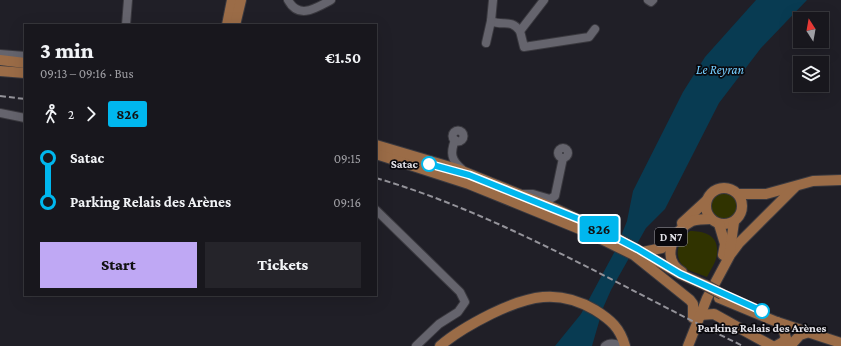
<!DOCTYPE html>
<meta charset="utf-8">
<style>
body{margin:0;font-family:"Crimson Pro",serif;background:#25242a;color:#f1f3f6;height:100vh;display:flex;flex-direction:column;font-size:15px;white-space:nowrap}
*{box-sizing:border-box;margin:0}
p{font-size:13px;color:#9f9fa4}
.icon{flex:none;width:22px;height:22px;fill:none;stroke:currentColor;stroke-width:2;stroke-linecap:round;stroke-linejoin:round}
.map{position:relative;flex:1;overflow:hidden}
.panel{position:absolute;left:24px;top:24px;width:353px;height:272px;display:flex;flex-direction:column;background:#18171d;border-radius:0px;box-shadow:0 4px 16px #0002,0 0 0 1px #36363b}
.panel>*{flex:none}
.badge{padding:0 8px;border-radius:3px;font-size:14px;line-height:26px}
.needle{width:26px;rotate:349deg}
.controls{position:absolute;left:793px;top:12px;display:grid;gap:8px}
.controls a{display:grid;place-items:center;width:36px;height:36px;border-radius:0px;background:#18171d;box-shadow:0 4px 16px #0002,0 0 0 1px #36363b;font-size:20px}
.map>.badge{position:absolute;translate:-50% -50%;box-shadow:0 0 0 2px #fff}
.legs{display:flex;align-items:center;gap:6px;height:44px;padding:0 16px;font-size:13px}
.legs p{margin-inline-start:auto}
.head{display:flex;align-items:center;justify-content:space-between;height:68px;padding:0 16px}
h1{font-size:22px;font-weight:800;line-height:30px}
.cta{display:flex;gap:8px;margin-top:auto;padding:8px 16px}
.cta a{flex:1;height:46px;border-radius:0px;background:#bfa8f4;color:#111;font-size:16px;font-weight:800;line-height:46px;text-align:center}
.cta a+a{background:#25242a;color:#f1f3f6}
ul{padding:0 16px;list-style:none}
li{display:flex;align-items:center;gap:14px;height:44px;font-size:15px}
li i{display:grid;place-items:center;width:6px;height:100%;margin:0 5px;background:currentColor}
li i::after{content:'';width:10px;height:10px;margin:-5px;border:3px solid;border-radius:50%;background:#18171d}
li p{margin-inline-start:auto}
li:first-child i{background:linear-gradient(#0000 50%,currentColor 0)}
li:last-child i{background:linear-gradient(currentColor 50%,#0000 0)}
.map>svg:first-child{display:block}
.green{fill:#303300}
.water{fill:#083b52}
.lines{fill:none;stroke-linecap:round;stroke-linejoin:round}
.minor-casing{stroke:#3a393f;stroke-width:10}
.major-casing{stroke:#3a393f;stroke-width:12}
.minor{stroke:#65646d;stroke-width:8}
.major{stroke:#9b6c47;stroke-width:10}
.rail{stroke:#94939a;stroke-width:2;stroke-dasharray:6 3;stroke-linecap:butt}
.major-bridge-casing{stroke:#3a393f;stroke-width:12;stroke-linecap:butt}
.major-bridge{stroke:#9b6c47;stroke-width:10}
.line-1-casing{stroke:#fff;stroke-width:9}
.line-1{stroke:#00b7ee;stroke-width:6}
.stop-1-dot{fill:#fff;stroke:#00b7ee;stroke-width:2}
.labels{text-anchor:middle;stroke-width:3.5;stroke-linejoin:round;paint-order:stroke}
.shield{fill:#0a090d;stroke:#a1a0a6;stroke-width:1}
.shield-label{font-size:11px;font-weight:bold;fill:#e2e1e7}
.stop-label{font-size:12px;font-weight:bold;fill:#e2e1e7;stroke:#0a090d;text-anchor:end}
.water-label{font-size:13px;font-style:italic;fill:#74cdfe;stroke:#0a090d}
</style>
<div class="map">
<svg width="841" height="346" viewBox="0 0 841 346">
<rect width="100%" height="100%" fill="#201f27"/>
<!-- green -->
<g class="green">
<circle cx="724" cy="206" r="14"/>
<path d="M690,231C704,231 719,235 717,253C717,261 711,269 707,277C701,274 689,272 684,267C672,255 679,240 690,231Z"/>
</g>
<!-- water -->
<polygon class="water" points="756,0 807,0 761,48 719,103 665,209 646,228 611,290 603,308 592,346 555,346 581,314 615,251 627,221 633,191 683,92 705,57"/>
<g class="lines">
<defs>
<g id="minor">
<path d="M288,0C299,20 316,8 331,0"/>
<path d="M493,0L491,21C504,27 510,18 520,31"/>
<polyline points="544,0 520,31 524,47 589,37 595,29"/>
<polyline points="648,0 651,2 653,0"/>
<polyline points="126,25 128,0"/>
<polyline points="486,43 491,21"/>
<polyline points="0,54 25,56"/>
<polyline points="0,113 25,118"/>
<circle cx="458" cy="136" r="5.5"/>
<path d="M455,140C450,153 451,160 462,169"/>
<circle cx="563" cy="153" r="5"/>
<polyline points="523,194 533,194 550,199 555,196 563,158"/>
<polyline points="376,210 460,292 465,302 458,312 439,324 416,346"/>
<path d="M605,346C610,342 615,343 621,346"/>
</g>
<g id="major">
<polyline points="227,25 232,0"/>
<polyline points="235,25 241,0"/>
<polyline points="0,60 25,63"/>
<polyline points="0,71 25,73"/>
<polyline points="376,145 457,169 556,209 613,236 680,274 705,285"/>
<polyline points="376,154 469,184 587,232 634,255 690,300 693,304 693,318"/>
<circle cx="724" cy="206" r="18"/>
<polyline points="738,194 766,194 813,181 841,180"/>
<polyline points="682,223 706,201"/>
<polyline points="719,224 725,244 723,255"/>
<polyline points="643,252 662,248 672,235"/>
<polyline points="730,255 739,243 795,187"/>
<path d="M682,272C660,259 673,230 692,221C698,219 704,219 711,219"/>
<polyline points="719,298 777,322 841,343"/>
<polyline points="700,315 714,314 772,346"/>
<path d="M440,346C456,332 473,323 491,314C528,296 558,288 595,310C611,320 620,328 625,346"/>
<polyline points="688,346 707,298 729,257 734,222"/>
<polyline points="776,346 783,342 786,338 783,329 777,322"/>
<polyline points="790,346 800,335 806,333"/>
</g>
</defs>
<!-- minor casing -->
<use href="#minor" class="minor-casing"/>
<!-- major casing -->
<use href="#major" class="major-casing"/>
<!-- minor -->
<use href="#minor" class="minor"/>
<!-- major -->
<use href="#major" class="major"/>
<!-- rail -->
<g class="rail">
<polyline points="0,96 25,99"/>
<path d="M376,178C503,215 624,289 743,346"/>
</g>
<defs>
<polyline id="major-bridge" points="705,285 722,294"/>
</defs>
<!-- major-bridge casing -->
<use href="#major-bridge" class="major-bridge-casing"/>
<!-- major-bridge -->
<use href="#major-bridge" class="major-bridge"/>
</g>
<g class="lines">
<defs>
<polyline id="line-1" points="429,164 469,175 586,222 638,249 680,274 762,311"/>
</defs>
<!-- line-1 casing -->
<use href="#line-1" class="line-1-casing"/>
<!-- line-1 -->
<use href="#line-1" class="line-1"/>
</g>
<!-- markers -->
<g class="stop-1-dot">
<circle cx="429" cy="164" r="7"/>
<circle cx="762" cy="311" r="7"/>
</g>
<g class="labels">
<!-- shield labels -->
<rect class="shield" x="655" y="228" width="32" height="18" rx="3"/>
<g class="shield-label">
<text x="671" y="241">D N7</text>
</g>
<!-- stop labels -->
<g class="stop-label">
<text x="418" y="168">Satac</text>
<text x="762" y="332" text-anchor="middle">Parking Relais des Arènes</text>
</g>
<!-- water labels -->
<g class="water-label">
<text x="720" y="74">Le Reyran</text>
</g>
</g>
</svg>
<div class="controls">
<a><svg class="needle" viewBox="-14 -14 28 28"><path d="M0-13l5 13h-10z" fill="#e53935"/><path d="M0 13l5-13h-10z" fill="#9f9fa4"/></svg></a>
<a><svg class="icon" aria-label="layers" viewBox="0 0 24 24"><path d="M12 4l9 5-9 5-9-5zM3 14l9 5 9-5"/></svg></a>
</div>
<b class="badge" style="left:599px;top:229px;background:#00b7ee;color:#111">826</b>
<section class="panel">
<div class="head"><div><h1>3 min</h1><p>09:13 – 09:16 · Bus</p></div><b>€1.50</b></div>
<div class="legs"><svg class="icon" aria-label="walk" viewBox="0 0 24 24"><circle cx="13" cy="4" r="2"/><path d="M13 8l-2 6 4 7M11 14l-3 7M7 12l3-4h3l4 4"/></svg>2<svg class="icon" aria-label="forward" viewBox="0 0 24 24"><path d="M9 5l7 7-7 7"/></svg><b class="badge" style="background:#00b7ee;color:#111">826</b></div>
<ul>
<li><i style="color:#00b7ee"></i><b>Satac</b><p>09:15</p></li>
<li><i style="color:#00b7ee"></i><b>Parking Relais des Arènes</b><p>09:16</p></li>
</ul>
<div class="cta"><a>Start</a><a>Tickets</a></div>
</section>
</div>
